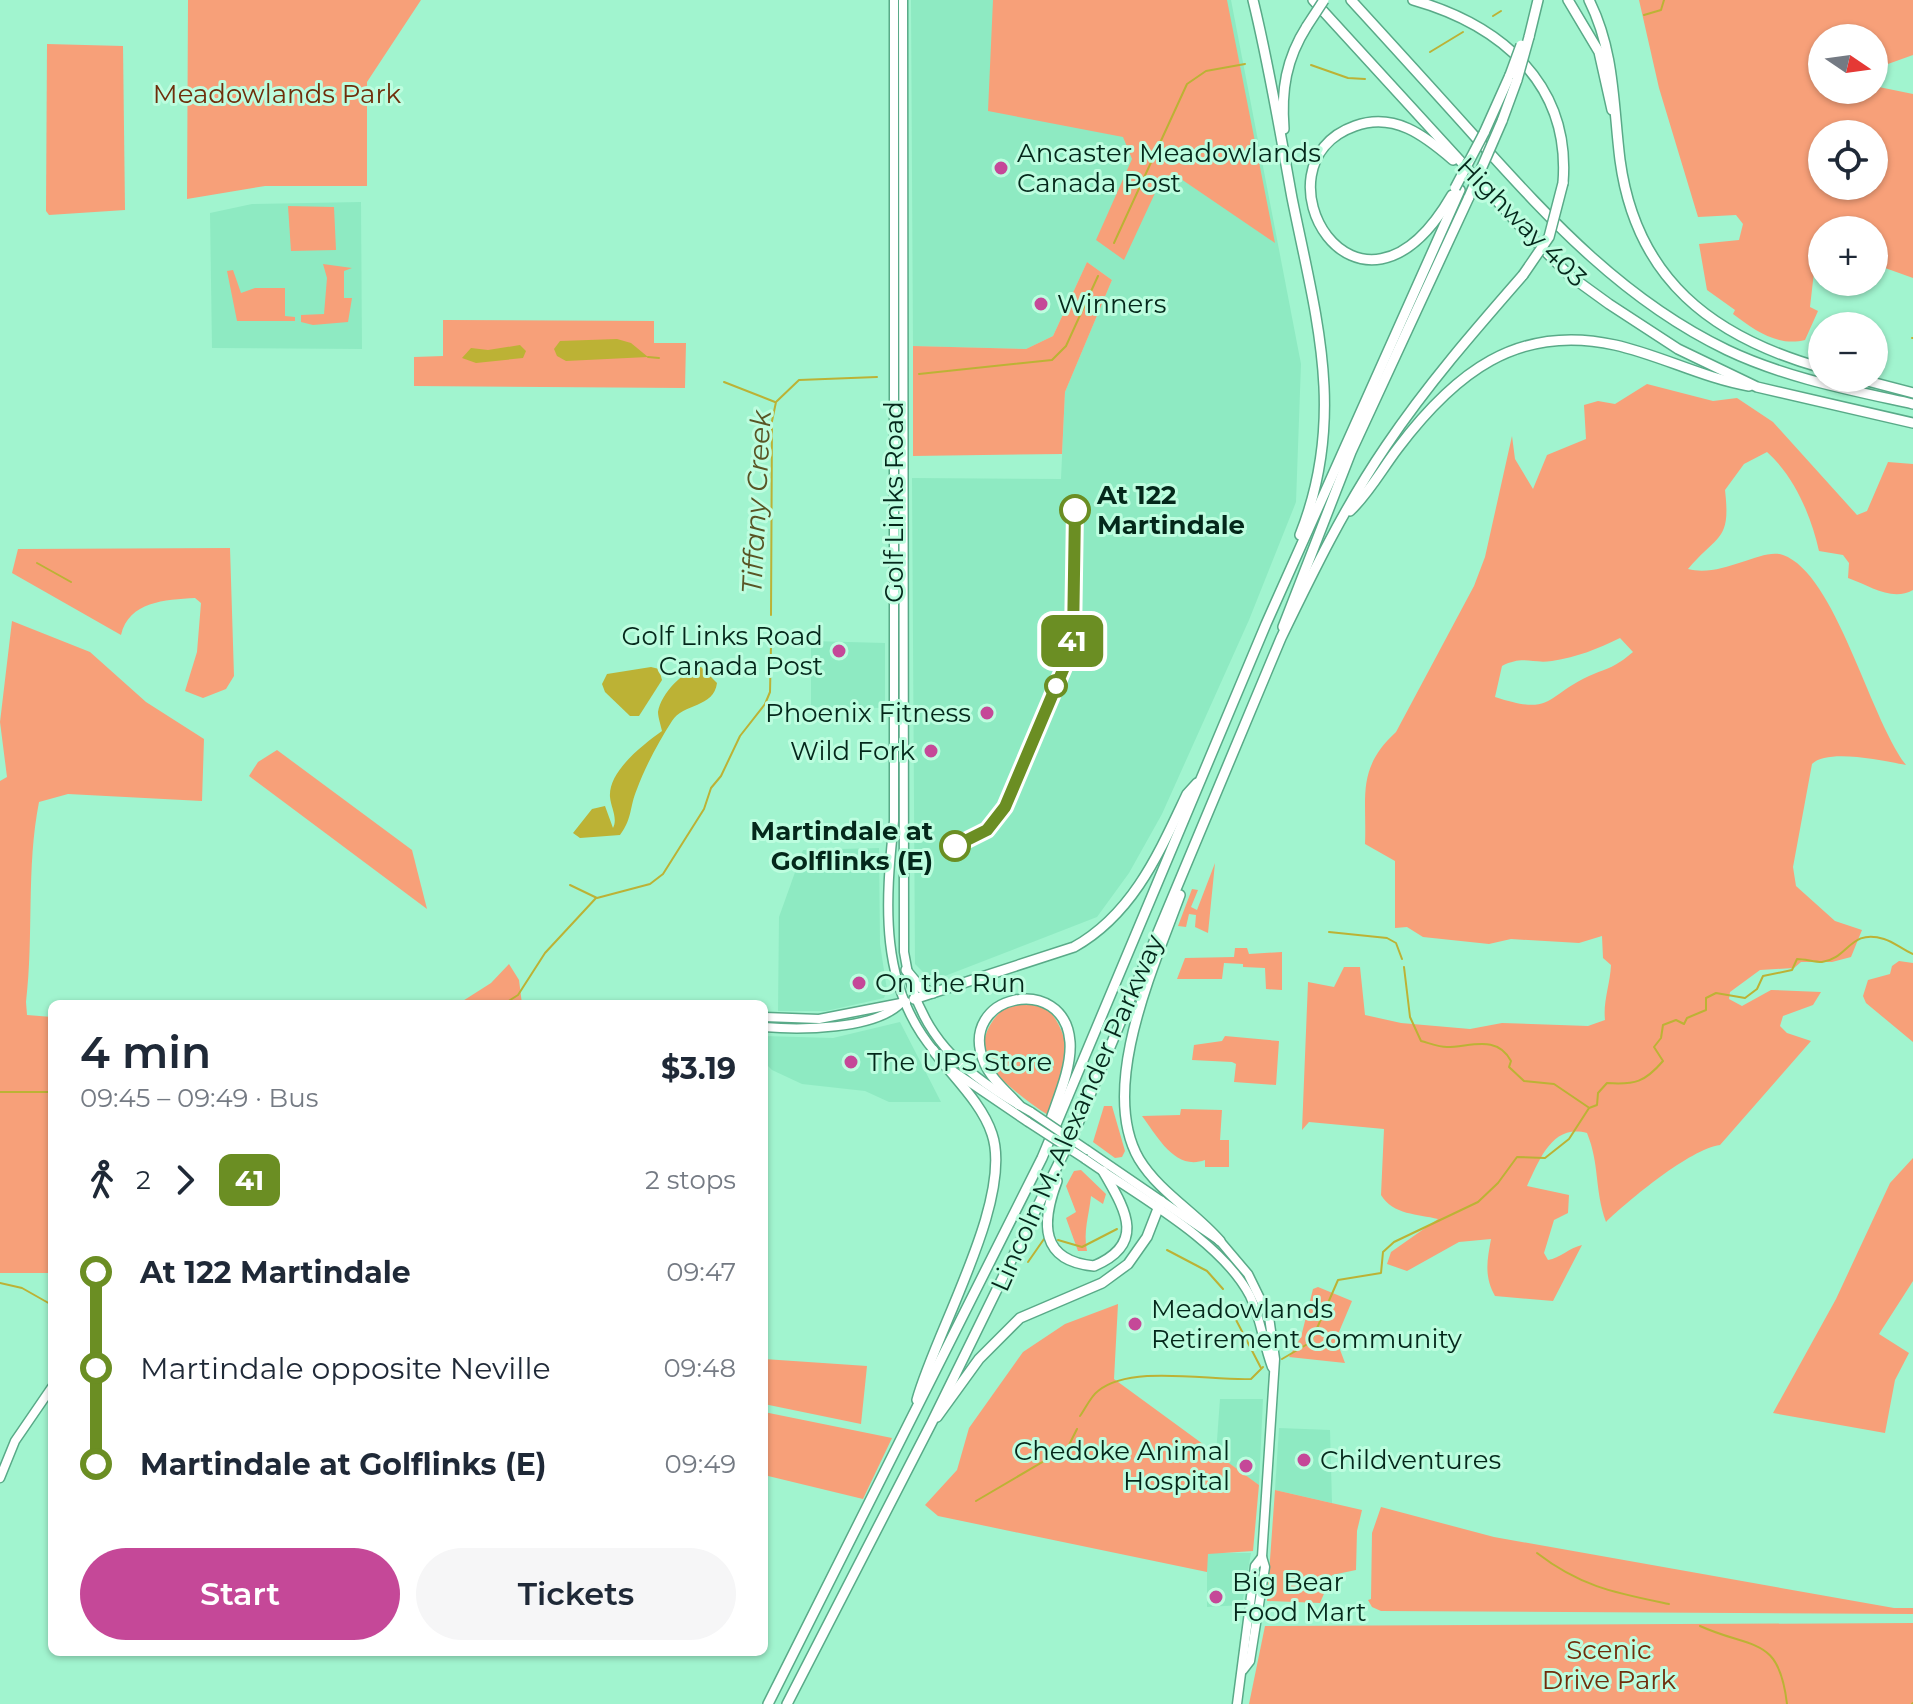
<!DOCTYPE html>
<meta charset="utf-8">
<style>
body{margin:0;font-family:Montserrat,sans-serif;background:#f6f6f7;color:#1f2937;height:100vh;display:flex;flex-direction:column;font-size:30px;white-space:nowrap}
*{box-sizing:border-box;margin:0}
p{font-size:26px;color:#747a83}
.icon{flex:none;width:44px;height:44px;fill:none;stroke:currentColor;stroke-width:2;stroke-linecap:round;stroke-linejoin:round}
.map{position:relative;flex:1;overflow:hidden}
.side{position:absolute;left:48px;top:1000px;width:720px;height:656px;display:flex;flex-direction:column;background:#fff;border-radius:12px;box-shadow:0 2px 6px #0004}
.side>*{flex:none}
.badge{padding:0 16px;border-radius:12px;font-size:28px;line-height:52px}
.needle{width:52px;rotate:103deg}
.fabs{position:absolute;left:1808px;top:24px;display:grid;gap:16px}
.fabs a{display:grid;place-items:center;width:80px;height:80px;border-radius:50%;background:#fff;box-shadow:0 2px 6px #0004;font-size:40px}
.map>.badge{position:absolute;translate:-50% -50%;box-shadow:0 0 0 4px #fff}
.legs{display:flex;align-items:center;gap:12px;height:88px;padding:0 32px;font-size:26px}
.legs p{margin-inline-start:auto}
.head{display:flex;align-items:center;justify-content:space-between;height:136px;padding:0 32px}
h1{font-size:44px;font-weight:600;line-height:60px}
.primary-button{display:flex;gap:16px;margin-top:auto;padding:16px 32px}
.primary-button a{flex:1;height:92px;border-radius:48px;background:#c54898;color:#fff;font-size:32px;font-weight:600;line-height:92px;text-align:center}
.primary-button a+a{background:#f6f6f7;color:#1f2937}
ul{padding:0 32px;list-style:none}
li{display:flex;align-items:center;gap:28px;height:96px;font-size:30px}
li i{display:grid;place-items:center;width:12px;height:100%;margin:0 10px;background:currentColor}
li i::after{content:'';width:20px;height:20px;margin:-10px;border:6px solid;border-radius:50%;background:#fff}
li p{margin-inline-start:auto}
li:first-child i{background:linear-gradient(#0000 50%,currentColor 0)}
li:last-child i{background:linear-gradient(currentColor 50%,#0000 0)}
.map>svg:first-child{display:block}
.built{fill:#8eeac2}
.green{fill:#f7a079;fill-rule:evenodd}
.water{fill:#bcb235}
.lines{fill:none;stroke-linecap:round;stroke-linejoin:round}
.stream{stroke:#bcb235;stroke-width:2}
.major-casing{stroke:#59aa88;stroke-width:11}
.highway-casing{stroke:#59aa88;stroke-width:12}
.major{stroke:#fff;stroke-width:8}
.highway{stroke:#fff;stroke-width:9}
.major-bridge-casing{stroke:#59aa88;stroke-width:11;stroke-linecap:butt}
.highway-bridge-casing{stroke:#59aa88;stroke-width:12;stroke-linecap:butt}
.major-bridge{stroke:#fff;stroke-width:8}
.highway-bridge{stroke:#fff;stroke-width:9}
.line-1-casing{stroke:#fff;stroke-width:18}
.line-1{stroke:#6b8e23;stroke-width:12}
.poi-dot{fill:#c54898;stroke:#bdfddf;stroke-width:3}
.stop-1-dot{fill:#fff;stroke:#6b8e23;stroke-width:4}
.labels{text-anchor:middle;stroke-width:6;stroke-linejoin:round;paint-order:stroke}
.park-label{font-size:26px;fill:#6f2e0b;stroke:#bdfddf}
.poi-label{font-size:26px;fill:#04281b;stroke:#bdfddf;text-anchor:start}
.street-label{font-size:26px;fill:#04281b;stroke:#bdfddf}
.stop-label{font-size:26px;font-weight:bold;fill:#04281b;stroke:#bdfddf;text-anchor:start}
.water-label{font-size:28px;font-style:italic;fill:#595525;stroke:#bdfddf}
</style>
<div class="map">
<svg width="1913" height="1704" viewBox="0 0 1913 1704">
<rect width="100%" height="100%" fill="#a1f4cf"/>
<!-- built -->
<g class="built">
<polygon points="911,0 1231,0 1301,364 1296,502 1249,620 1162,814 1129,873 1097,917 932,981 915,964 912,478 1061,479 1065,392 1112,280 1087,262 1053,336 1026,349 913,346"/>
<polygon points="361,202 362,349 212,348 210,213 252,204"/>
<polygon points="811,641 885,643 885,708 811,707"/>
<polygon points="879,848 880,944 887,990 884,998 826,1011 778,1011 779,917 803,850"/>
<polygon points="900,1022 941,1102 889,1102 865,1091 802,1084 772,1070 764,1062 764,1036 833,1038"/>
<polygon points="1220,1399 1263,1399 1259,1485 1216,1454"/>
<polygon points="1279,1428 1330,1430 1332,1503 1275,1490"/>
<polygon points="1207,1553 1251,1553 1242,1605 1207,1607"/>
</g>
<!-- green -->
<g class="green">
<polygon points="188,0 421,0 367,82 367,186 265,186 187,199"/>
<polygon points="993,0 1227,0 1275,243 1181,179 1175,187 1162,178 1124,260 1096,240 1132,159 1123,137 988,111"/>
<path d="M1639,0H1913V55L1874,69V38H1822V90H1852L1863,98L1866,90H1874V86L1913,94V278L1874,264V230H1822V248L1817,246L1810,307L1818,311L1805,340C1778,347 1754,330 1733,314L1735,310L1707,290L1699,244L1739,240L1743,224L1736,215L1698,217L1659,88ZM1822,134H1874V186H1822Z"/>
<polygon points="47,44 123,46 125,210 49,215 46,211"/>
<polygon points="288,206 334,207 336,250 291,251"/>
<polygon points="1087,262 1112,280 1065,392 1062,454 913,456 913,346 1026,349 1053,336"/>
<polygon points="323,264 352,268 344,271 344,298 352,298 348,322 313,325 301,322 301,315 324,314 327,278"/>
<polygon points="233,270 241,293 255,288 285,288 285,316 295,317 295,321 237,321 227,271"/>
<polygon points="443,320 654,321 654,343 686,343 685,388 414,386 414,357 443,356"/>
<path d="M1647,384L1713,401L1737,398L1773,422L1857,515L1867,511L1888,462L1913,464V590C1892,602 1871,586 1848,578L1849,563L1843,555L1819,551C1811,515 1794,476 1767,452L1744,464L1725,490C1731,542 1718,533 1688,569C1723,578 1762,547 1783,555C1836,574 1869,717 1906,765C1884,761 1828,748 1812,764L1793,867L1796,886L1835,921L1862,930L1851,957L1832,962H1801L1794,968L1760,970L1730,992L1729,999L1742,1006L1771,990L1821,992L1813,1005L1783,1016L1780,1026L1787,1033L1811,1041L1720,1145C1690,1149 1629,1200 1606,1222C1594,1188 1600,1165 1587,1133C1552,1124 1540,1159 1527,1186L1569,1195L1568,1213L1554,1220L1544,1253L1548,1260C1560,1258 1569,1248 1582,1245L1553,1301L1495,1296C1484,1276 1487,1261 1491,1239L1459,1242L1407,1271L1387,1264L1391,1252L1438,1219C1418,1214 1393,1215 1381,1195L1384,1129L1309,1122L1302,1130L1308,982L1334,987L1344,967H1360L1365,1015L1401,1023L1470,1029L1502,1023L1588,1026L1605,1020C1603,1001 1610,985 1611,965L1603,958L1602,936L1579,943L1511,939L1489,944L1423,937L1407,927L1395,928V861L1365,844C1367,796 1356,769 1396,732L1474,586L1485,557L1512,436L1515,459L1533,489L1547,455L1586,439L1584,405L1598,401L1615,404ZM1620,638L1633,652C1614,668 1610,667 1589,676C1544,697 1553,716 1495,697L1502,666C1524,655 1531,664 1552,661C1578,657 1597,649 1620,638Z"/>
<path d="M230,548L234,676L226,689L203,698L185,691L197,652L201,603L195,598C165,600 129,601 121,635L12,573L18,549Z"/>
<path d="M12,621L90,652L146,702L204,739L202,801L68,794L39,802C26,868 34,936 26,1002L27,1015L52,1017V1273H0V781L7,777L0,722Z"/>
<polygon points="277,750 412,850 427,909 249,776 258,762"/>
<polygon points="1215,863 1208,933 1195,927 1196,915 1189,914 1186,927 1178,926 1192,889 1198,890 1191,907 1197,910"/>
<polygon points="1235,948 1247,948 1249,954 1282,952 1282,990 1266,989 1265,968 1243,967 1243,964 1224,963 1222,979 1177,979 1185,958 1234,957"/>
<polygon points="1899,961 1913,963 1913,1042 1866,1003 1863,996 1868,980 1890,974 1892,966"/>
<polygon points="509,964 519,980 522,1004 458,1004 491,983"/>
<path d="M1017,1001L1044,1004C1080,1045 1063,1068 1048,1115C1029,1103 1009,1087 994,1072C970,1049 992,1010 1017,1001Z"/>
<polygon points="1225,1036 1279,1041 1276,1085 1234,1082 1236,1064 1232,1062 1192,1060 1194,1045 1222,1041"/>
<polygon points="1104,1106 1112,1106 1125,1151 1122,1157 1115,1158 1093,1142"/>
<path d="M1181,1109L1222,1110L1220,1140H1229V1167H1205V1160C1175,1171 1158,1137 1142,1116L1180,1115Z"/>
<polygon points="1913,1158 1913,1281 1879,1334 1909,1353 1895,1380 1885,1433 1773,1413 1836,1299 1890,1183"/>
<path d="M1081,1170L1106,1194L1103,1204L1091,1196C1089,1216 1083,1231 1087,1251H1078L1066,1218L1076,1212L1066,1186L1074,1171Z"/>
<polygon points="1318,1287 1352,1301 1336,1339 1345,1363 1289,1357 1301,1337 1313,1289"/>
<polygon points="1118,1304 1114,1379 1259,1485 1253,1551 1208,1554 1207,1572 938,1516 925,1505 957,1470 969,1428 1023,1352 1065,1324"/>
<polygon points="764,1359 867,1366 861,1424 764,1404"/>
<polygon points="764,1412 892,1438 863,1499 764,1475"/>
<polygon points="1275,1490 1362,1510 1357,1531 1356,1570 1332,1575 1320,1603 1267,1601"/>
<polygon points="1381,1507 1494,1537 1894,1608 1913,1608 1913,1614 1381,1611 1372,1607 1368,1600 1371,1599 1372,1533"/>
<polygon points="1913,1623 1913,1704 1249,1704 1265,1626"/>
</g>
<!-- water -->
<g class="water">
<polygon points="617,339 631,343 648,357 566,361 557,356 554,349 560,341"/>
<polygon points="520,345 526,351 523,358 476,363 462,358 471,348 488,350"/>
<polygon points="651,667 659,669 662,680 639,716 630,716 605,692 602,684 607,674"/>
<path d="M701,667L717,683C714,708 683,703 672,721C659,741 645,767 637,789C629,808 633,817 620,835L580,838L573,833L592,809L605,806L613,828C618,818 611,808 610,797C608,771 644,744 662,731C661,726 658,717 658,712C661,693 684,670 701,667Z"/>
</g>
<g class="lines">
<!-- stream -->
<g class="stream">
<polyline points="1644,15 1661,10 1664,0"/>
<polyline points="1493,16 1501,11"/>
<polyline points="1430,52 1463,32"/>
<polyline points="1311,65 1348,78 1365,79"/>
<polyline points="1114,243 1187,84 1206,71 1245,64"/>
<polyline points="1912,338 1913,338"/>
<polyline points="648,357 659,358"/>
<polyline points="919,374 1052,360 1066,346 1098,276"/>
<polyline points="724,382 775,402"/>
<polyline points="37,563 71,582"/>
<polyline points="771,615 772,421 776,402 799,380 877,377"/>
<polyline points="570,885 597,898 650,884 663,874 704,809 711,788 721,776 740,736 765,704 770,692 771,645"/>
<polyline points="1329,932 1387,938 1396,943 1402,959"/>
<path d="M1404,967L1410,1017L1421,1041C1429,1043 1439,1047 1447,1047C1470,1047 1497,1034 1511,1061L1509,1067L1524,1081L1554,1084L1588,1107"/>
<polyline points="504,1004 518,995 545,953 596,898"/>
<polyline points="0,1092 52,1092"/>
<polyline points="1058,1240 1082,1247 1117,1229"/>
<polyline points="1167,1250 1207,1271 1223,1289"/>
<polyline points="1028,1262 1044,1239"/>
<polyline points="0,1283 22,1288 52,1305"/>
<polyline points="1234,1316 1261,1368"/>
<path d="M1282,1359L1311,1342L1338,1280L1381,1273L1383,1252L1394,1242L1478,1202L1498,1183L1517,1157L1545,1158L1569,1139L1589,1108L1597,1105L1598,1093L1607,1083C1635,1085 1645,1082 1663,1061L1654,1047L1661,1038L1663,1025L1676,1020L1684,1024L1687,1018L1706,1010V998L1716,993L1745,998L1757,989L1763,976L1792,970L1797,959C1805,959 1814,962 1822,962C1848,959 1850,928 1884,939C1894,942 1903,950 1913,954"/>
<path d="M1080,1416C1085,1409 1091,1396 1098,1391C1131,1364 1210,1381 1251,1379L1263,1367"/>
<polyline points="976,1501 1068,1447 1077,1429"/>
<path d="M1537,1553C1581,1587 1616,1593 1669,1604"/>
<path d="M1700,1626C1753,1650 1779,1635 1787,1704"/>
<polyline points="1912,1704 1913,1703"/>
</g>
<defs>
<g id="major">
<path d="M894,0V821C885,904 879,986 935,1052"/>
<path d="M903,0L904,952C916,1034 961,1073 1031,1112"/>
<polyline points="764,1017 819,1019 906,1002"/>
<path d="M764,1027C799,1030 875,1030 901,1003"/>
<polyline points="953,1071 1028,1122"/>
<polyline points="1087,1150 1220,1241 1248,1274 1269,1317 1275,1359 1262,1557 1265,1567 1250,1661 1243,1670"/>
<path d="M1085,1159C1136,1195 1221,1240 1250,1296C1261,1319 1263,1343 1272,1367"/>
<polyline points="0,1478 15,1441 52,1387"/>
<polyline points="1237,1704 1255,1566 1262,1557"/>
</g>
<g id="highway">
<path d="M1253,0C1269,65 1280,132 1292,198C1316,317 1347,416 1300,535"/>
<polyline points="1313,0 1518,224 1569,275 1609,304 1678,349 1757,387 1913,423"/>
<path d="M1351,0C1393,46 1436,93 1478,140C1552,222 1625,301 1727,350C1786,378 1850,390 1913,404"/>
<path d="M1413,0C1501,25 1571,84 1563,183"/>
<polyline points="1568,0 1599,52 1612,110"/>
<path d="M1589,0C1615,52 1613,104 1620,160C1636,279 1712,337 1822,368"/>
<polyline points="1529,37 1538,0"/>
<polyline points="1502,121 1517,80"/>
<path d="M1284,129C1281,90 1286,59 1307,26"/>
<polyline points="1484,133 1510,75"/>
<path d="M1452,195C1357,359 1247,164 1355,126C1394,112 1424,135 1453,160"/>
<polyline points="1856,378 1913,393"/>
<path d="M1350,511C1369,493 1382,469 1398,448C1454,374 1517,323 1615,345C1660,355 1703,378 1749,386"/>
<polyline points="1283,627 1351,452 1469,197"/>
<path d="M1180,895C1154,966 1098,1088 1139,1159C1159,1192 1195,1212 1220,1241"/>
<polyline points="906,970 921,988 933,993"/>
<path d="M914,999L1074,947C1133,914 1159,853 1187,794L1197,783"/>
<path d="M1019,1105C1007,1092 991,1079 984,1062C956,994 1065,972 1070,1042C1072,1070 1055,1104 1047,1131"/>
<path d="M1057,1181C1041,1223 1040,1261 1094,1266C1148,1243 1124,1208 1103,1171"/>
<path d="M917,1400C935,1333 1014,1199 992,1134C982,1103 952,1076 933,1050"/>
<polyline points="937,1417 979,1359 1020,1318 1102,1283 1128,1264 1147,1237 1161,1201"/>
<polyline points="768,1704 1042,1158 1266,624 1460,190"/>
<path d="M787,1704L932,1422L1077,1126L1281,638C1313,572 1345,506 1386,446C1427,385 1475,330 1523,275"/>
</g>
</defs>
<!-- major casing -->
<use href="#major" class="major-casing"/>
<!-- highway casing -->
<use href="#highway" class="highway-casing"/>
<!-- major -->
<use href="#major" class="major"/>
<!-- highway -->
<use href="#highway" class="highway"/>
<defs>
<g id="major-bridge">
<polyline points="1031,1112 1087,1150"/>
<polyline points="1028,1122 1085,1159"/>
</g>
<g id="highway-bridge">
<polyline points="1307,26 1324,0"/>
<polyline points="1510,75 1521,45"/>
<polyline points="1517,80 1529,37"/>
<polyline points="1455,188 1484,133"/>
<polyline points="1469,197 1502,121"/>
<polyline points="1523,275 1549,237 1563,183"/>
</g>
</defs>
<!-- major-bridge casing -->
<use href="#major-bridge" class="major-bridge-casing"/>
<!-- highway-bridge casing -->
<use href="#highway-bridge" class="highway-bridge-casing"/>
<!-- major-bridge -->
<use href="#major-bridge" class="major-bridge"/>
<!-- highway-bridge -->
<use href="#highway-bridge" class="highway-bridge"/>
</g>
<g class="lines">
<defs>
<polyline id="line-1" points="955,846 987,830 1005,807 1068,658 1073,638 1075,510"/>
</defs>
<!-- line-1 casing -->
<use href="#line-1" class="line-1-casing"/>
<!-- line-1 -->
<use href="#line-1" class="line-1"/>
</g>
<!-- markers -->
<g class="poi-dot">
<circle cx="1001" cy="168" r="8"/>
<circle cx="1041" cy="304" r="8"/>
<circle cx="839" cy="651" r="8"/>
<circle cx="987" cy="713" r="8"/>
<circle cx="931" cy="751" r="8"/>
<circle cx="859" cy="983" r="8"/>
<circle cx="851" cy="1062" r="8"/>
<circle cx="1135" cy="1324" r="8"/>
<circle cx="1304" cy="1460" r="8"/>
<circle cx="1246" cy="1466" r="8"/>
<circle cx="1216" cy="1597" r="8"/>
</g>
<g class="stop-1-dot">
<circle cx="1075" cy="510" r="14"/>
<circle cx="1056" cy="686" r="10"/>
<circle cx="955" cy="846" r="14"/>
</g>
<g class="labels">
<!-- park labels -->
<g class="park-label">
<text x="277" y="103">Meadowlands Park</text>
<text x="1609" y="1659">Scenic<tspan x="1609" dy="30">Drive Park</tspan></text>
</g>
<!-- poi labels -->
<g class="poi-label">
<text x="1017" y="162">Ancaster Meadowlands<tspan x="1017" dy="30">Canada Post</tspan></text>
<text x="1057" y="313">Winners</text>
<text x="823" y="645" text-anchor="end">Golf Links Road<tspan x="823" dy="30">Canada Post</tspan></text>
<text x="971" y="722" text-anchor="end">Phoenix Fitness</text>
<text x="915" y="760" text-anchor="end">Wild Fork</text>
<text x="875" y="992">On the Run</text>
<text x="867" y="1071">The UPS Store</text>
<text x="1151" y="1318">Meadowlands<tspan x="1151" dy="30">Retirement Community</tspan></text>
<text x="1230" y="1460" text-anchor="end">Chedoke Animal<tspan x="1230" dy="30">Hospital</tspan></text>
<text x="1320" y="1469">Childventures</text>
<text x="1232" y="1591">Big Bear<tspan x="1232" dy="30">Food Mart</tspan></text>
</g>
<!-- street labels -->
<g class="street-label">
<text transform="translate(1522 222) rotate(45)" y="9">Highway 403</text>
<text transform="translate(894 502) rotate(-90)" y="9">Golf Links Road</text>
<text transform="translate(1077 1113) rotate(-66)" y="9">Lincoln M. Alexander Parkway</text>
</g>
<!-- stop labels -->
<g class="stop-label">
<text x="1097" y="504">At 122<tspan x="1097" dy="30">Martindale</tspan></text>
<text x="933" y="840" text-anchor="end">Martindale at<tspan x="933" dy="30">Golflinks (E)</tspan></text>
</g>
<!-- water labels -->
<g class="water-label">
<text transform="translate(756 502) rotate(-87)" y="10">Tiffany Creek</text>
</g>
</g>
</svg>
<div class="fabs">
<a><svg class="needle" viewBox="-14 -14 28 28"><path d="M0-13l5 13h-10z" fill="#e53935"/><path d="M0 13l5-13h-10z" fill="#747a83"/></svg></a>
<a><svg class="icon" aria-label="locate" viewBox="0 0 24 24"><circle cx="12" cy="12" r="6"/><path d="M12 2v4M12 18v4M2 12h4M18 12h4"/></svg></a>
<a>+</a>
<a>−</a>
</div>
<b class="badge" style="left:1072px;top:641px;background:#6b8e23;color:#fff">41</b>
<section class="side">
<div class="head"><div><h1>4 min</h1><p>09:45 – 09:49 · Bus</p></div><b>$3.19</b></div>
<div class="legs"><svg class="icon" aria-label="walk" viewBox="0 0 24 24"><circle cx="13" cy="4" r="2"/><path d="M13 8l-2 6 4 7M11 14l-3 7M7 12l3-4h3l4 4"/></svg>2<svg class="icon" aria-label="forward" viewBox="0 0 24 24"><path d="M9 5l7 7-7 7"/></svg><b class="badge" style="background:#6b8e23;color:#fff">41</b><p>2 stops</p></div>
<ul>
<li><i style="color:#6b8e23"></i><b>At 122 Martindale</b><p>09:47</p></li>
<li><i style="color:#6b8e23"></i><span>Martindale opposite Neville</span><p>09:48</p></li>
<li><i style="color:#6b8e23"></i><b>Martindale at Golflinks (E)</b><p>09:49</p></li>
</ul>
<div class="primary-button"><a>Start</a><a>Tickets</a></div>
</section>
</div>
